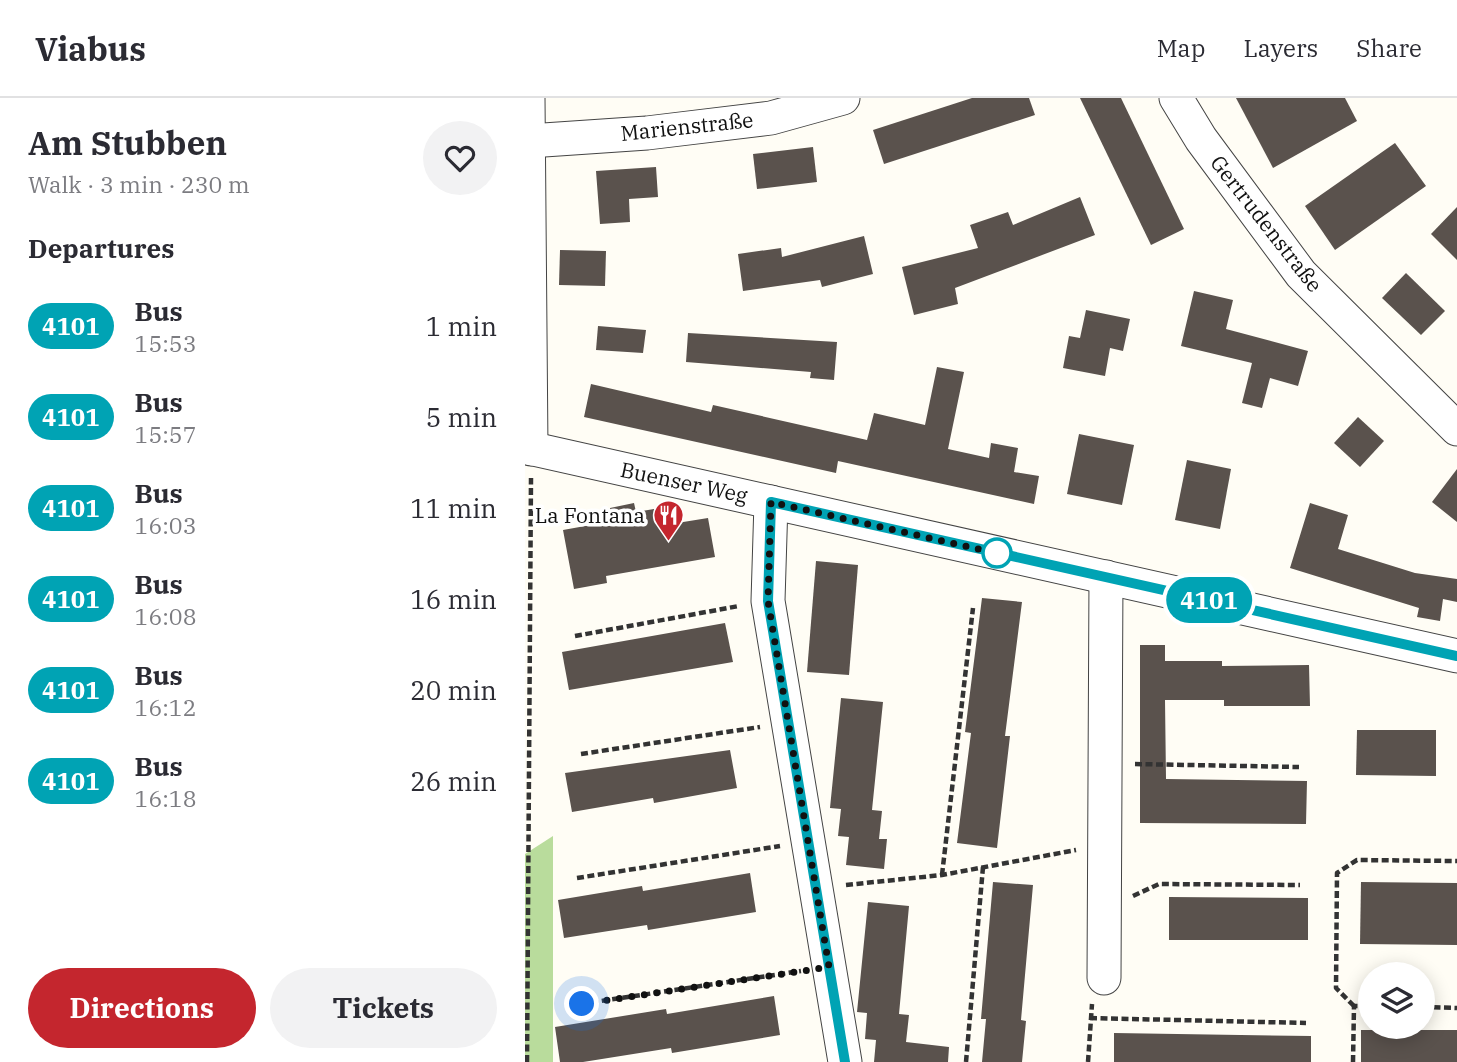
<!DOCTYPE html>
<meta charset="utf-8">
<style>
body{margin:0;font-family:"IBM Plex Serif",serif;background:#f2f2f3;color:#2b2b33;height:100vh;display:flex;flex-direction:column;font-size:26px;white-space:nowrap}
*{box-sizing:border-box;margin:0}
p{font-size:23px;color:#7c7c81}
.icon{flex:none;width:38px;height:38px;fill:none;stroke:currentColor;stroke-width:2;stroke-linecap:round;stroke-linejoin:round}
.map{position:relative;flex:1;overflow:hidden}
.drawer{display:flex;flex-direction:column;background:#fff;width:525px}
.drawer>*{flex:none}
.badge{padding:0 14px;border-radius:23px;font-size:24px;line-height:46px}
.buttons{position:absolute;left:833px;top:864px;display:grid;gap:14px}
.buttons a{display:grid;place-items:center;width:77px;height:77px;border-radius:50%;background:#fff;box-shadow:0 4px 18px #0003;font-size:35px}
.you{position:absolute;width:35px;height:35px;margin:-18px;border:5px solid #fff;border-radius:50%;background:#1a73e8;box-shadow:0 0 0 10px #1a73e833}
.map>.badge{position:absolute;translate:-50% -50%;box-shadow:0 0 0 4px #fff}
h2{padding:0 28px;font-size:26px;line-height:63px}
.round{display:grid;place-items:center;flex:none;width:74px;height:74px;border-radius:37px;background:#f2f2f3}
.headline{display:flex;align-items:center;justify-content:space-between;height:119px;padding:0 28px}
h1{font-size:33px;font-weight:700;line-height:52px}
.button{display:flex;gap:14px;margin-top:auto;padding:14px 28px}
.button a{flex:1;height:80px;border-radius:42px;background:#c4262e;color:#fff;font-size:28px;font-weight:700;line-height:80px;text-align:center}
.button a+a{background:#f2f2f3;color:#2b2b33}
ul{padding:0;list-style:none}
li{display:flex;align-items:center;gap:21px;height:91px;padding:0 28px}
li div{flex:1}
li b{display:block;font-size:26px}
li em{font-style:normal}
li .badge{min-width:77px;font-weight:700;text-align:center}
header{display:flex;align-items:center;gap:42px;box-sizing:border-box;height:98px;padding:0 35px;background:#fff;border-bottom:2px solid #e1e1e2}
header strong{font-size:33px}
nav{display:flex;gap:38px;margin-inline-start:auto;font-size:24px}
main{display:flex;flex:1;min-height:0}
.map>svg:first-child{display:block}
.forest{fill:#b9dc9c}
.building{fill:#5a524d}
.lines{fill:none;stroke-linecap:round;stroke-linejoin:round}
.minor-casing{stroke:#444;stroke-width:35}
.path{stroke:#333;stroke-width:4.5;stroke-dasharray:7 3.5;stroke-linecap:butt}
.minor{stroke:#fff;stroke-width:33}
.line-casing{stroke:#fff;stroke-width:16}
.line{stroke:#00a3b4;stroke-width:10}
.walk{stroke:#111;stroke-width:7;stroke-dasharray:0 12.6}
.stop-dot{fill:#fff;stroke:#00a3b4;stroke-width:3.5}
.labels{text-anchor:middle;stroke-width:7;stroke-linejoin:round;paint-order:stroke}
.street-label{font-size:21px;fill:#111;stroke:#fff}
.poi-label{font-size:21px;fill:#111;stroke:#fff;text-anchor:end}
</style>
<header>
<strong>Viabus</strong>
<nav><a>Map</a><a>Layers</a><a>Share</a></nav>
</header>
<main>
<section class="drawer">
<div class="headline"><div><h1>Am Stubben</h1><p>Walk · 3 min · 230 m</p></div><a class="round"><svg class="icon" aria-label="heart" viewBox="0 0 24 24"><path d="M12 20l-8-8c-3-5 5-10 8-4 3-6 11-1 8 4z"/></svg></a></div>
<h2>Departures</h2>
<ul>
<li><span class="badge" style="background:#00a3b4;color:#fff">4101</span><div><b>Bus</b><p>15:53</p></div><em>1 min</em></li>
<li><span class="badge" style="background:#00a3b4;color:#fff">4101</span><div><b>Bus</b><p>15:57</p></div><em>5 min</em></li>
<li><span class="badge" style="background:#00a3b4;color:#fff">4101</span><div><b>Bus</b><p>16:03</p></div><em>11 min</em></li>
<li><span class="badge" style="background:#00a3b4;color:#fff">4101</span><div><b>Bus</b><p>16:08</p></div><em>16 min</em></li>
<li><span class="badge" style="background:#00a3b4;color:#fff">4101</span><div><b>Bus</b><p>16:12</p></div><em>20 min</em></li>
<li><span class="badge" style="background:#00a3b4;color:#fff">4101</span><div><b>Bus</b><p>16:18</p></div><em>26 min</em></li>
</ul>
<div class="button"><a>Directions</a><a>Tickets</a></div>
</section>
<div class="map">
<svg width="932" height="964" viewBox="0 0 932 964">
<rect width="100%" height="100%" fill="#fffdf5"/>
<!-- forest -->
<polygon class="forest" points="28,738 28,964 0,964 0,756"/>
<!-- building -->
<g class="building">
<polygon points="447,0 504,0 510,17 359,66 348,32"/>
<polygon points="555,0 596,0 659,131 626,147"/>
<polygon points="711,0 820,0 832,23 748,70"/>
<polygon points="870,45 901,88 810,152 780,108"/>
<polygon points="288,49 292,84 232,91 228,56"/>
<polygon points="131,69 133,99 104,101 105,124 75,126 71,73"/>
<polygon points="555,99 570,137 430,190 433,206 389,217 377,169 453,150 445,127 483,114 488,127"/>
<polygon points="932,109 932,162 906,136"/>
<polygon points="339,138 348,176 297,189 295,182 218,193 213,156 256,150 257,159"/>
<polygon points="35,152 81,153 80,188 34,187"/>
<polygon points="881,175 920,213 896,237 857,200"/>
<polygon points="669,193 708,202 701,231 783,253 773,288 745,280 737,310 717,305 727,265 656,248"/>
<polygon points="561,212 605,221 598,253 585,250 580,278 538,270 544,238 555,240"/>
<polygon points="73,228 121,232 118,255 71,252"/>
<polygon points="163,235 312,244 309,282 285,280 286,274 161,264"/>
<polygon points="412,269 439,274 423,351 464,360 466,345 493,350 489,374 514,378 509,406 313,363 311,375 59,319 66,286 186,314 188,307 342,342 349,315 400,327"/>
<polygon points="833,319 859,343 835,369 809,345"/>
<polygon points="554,336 609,347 597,407 542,396"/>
<polygon points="662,362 706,371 695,431 650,422"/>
<polygon points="932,371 932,424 907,404"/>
<polygon points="109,405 111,414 129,411 131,418 150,414 152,425 183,420 190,459 81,478 82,485 49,491 38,432 88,423 85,410"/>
<polygon points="785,405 823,417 813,451 890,475 932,481 932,504 918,501 915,523 892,519 894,510 765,470"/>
<polygon points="291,463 333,467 324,577 282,574"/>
<polygon points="457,500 497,504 480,638 485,638 472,750 432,745 446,635 440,634"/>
<polygon points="200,525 208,564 44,592 37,554"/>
<polygon points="615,547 640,547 640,563 697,563 697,568 784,567 785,608 699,608 699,602 640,602 641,681 782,683 781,726 615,725"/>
<polygon points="316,600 358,604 347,712 357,713 354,741 362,741 359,771 321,767 324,739 313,738 316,711 305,710"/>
<polygon points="832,632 911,632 911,678 831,677"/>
<polygon points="205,652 212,690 129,705 128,700 47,714 40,675"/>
<polygon points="225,775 231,814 123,832 122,827 39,840 33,802 117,788 118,793"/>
<polygon points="468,784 508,787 496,922 501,923 497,964 457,964 461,921 456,921"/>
<polygon points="836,784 932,785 932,847 835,846"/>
<polygon points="644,799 783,800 783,842 644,842"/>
<polygon points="343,804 384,808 374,916 384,917 381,944 424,949 423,964 349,964 351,942 340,941 342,915 332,914"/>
<polygon points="249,898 255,937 147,955 146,950 58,964 35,964 30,929 141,911 142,916"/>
<rect x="836" y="932" width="96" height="32"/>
<polygon points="589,935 786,938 786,964 589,964"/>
</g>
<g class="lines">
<defs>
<g id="minor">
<polyline points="3,0 6,351"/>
<polyline points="651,0 676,41 776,176 932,331"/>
<polyline points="4,43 122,35 246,20 318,0"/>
<polyline points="0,349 932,558"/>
<polyline points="246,404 243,503 320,964"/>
<polyline points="579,880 581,479"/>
</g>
</defs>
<!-- minor casing -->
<use href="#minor" class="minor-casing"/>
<!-- path -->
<g class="path">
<polyline points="50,538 214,508"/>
<polyline points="56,656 235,629"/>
<polyline points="610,666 774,669"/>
<polyline points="417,777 448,510"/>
<polyline points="52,780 255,748"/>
<polyline points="321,787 417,777 551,752"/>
<polyline points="608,798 634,786 775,787"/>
<polyline points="56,906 276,873"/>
<polyline points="829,908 811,890 812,775 832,762 932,763"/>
<polyline points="898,909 932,910"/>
<polyline points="565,920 781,925"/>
<polyline points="2,964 6,380"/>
<polyline points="441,964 458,769"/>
<polyline points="563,964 567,906"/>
<polyline points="828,964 829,908 845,908"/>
</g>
<!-- minor -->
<use href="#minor" class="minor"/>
</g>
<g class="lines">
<defs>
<polyline id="line" points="320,964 243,503 246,404 932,558"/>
</defs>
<!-- line casing -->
<use href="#line" class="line-casing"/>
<!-- line -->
<use href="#line" class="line"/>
<!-- walk -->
<polyline class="walk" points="57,906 304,869 243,503 246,404 475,456 472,455"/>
</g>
<!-- icons -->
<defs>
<symbol id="restaurant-pin" viewBox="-11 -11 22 30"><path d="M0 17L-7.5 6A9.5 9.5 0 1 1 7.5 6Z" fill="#c4262e" stroke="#fff"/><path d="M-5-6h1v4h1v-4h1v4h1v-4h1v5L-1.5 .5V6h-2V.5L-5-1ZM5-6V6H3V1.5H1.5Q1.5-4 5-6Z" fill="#fff"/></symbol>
</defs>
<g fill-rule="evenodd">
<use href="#restaurant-pin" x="126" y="400" width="35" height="47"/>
</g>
<!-- markers -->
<circle class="stop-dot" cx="472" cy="455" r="14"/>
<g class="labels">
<!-- street labels -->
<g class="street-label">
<text transform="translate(162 29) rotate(-6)" y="7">Marienstraße</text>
<text transform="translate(741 126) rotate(52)" y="7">Gertrudenstraße</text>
<text transform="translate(159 385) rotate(12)" y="7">Buenser Weg</text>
</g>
<!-- poi labels -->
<g class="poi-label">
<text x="120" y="425">La Fontana</text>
</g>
</g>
</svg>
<div class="buttons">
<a><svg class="icon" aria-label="layers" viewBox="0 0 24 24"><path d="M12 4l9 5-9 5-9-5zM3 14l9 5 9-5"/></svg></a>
</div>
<div class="you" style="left:57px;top:906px"></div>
<b class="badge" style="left:684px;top:502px;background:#00a3b4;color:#fff">4101</b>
</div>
</main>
